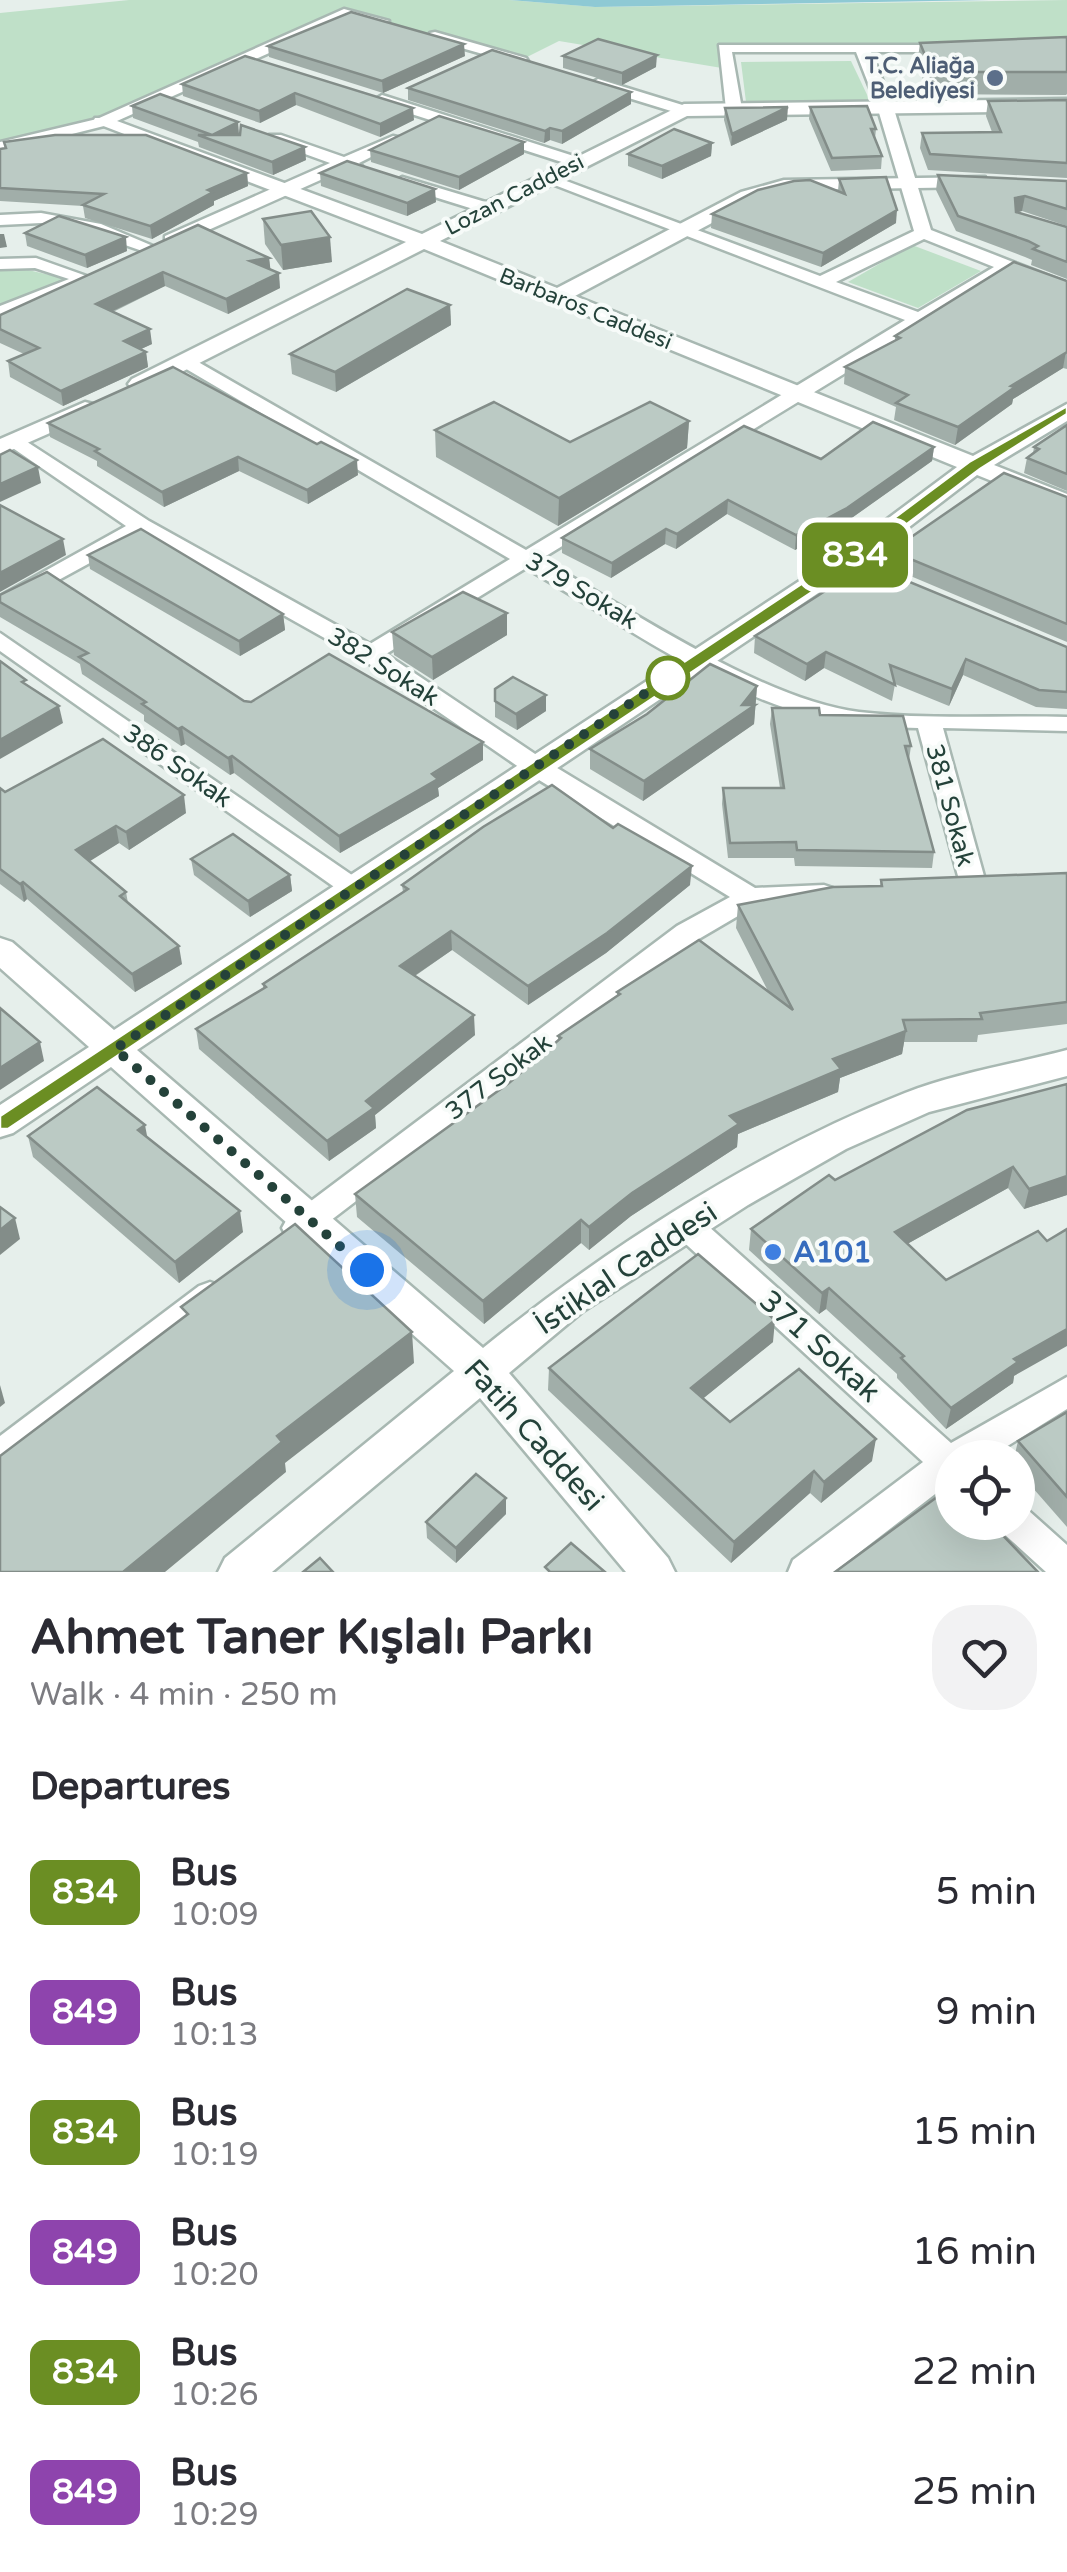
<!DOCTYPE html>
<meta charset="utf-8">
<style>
body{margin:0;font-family:"Varela Round",sans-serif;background:#f2f2f3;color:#2b2b33;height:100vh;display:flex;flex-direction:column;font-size:38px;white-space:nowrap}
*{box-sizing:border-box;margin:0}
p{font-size:32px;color:#7c7c81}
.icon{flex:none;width:55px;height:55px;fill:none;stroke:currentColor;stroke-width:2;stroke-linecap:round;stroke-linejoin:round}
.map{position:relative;height:1572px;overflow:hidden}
.drawer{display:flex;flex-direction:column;background:#fff;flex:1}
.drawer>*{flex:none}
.badge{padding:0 20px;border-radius:15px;font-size:35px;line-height:65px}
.buttons{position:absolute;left:935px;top:1440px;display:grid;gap:20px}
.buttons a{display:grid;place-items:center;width:100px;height:100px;border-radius:50%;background:#fff;box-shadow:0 10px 40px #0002;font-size:50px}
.you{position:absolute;width:50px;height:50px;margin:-25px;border:8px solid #fff;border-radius:50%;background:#1a73e8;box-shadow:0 0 0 15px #1a73e833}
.map>.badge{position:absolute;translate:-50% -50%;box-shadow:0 0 0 5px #fff}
h2{padding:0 30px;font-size:38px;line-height:90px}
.round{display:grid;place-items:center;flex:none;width:105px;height:105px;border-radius:40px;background:#f2f2f3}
.summary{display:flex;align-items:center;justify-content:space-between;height:170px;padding:0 30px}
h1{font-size:48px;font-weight:700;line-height:75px}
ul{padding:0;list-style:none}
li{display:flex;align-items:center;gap:30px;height:120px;padding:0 30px}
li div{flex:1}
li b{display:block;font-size:38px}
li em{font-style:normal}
li .badge{min-width:110px;font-weight:700;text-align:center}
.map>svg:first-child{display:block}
.green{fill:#bfe0c8}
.water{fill:#8ec9d4}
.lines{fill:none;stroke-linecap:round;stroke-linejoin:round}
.minor-casing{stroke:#a8b8b2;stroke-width:5}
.tertiary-casing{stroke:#a8b8b2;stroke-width:5}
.minor{fill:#fff;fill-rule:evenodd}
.tertiary{fill:#fff;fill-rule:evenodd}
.wall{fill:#a1aea9}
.shaded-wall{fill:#838d89}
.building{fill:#bbcac4;stroke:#838d89;stroke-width:2.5}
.line{fill:#6b8e23;stroke:#fff;stroke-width:2.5}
.walk{stroke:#24423a;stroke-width:10;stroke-dasharray:0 18}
.service-dot{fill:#5c6f8a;stroke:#f7fbf9;stroke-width:4}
.stop-dot{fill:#fff;stroke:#6b8e23;stroke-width:5}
.shop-dot{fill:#3f7fe0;stroke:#f7fbf9;stroke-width:4}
.labels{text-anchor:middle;stroke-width:8;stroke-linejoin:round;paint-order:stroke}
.far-service-label{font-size:22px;font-weight:bold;fill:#4e5e75;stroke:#f7fbf9;text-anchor:end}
.far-street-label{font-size:22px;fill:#24423a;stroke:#f7fbf9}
.street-label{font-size:25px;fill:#24423a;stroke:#f7fbf9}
.near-shop-label{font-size:30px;font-weight:bold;fill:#366cbe;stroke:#f7fbf9;text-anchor:start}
.near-street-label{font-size:30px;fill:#24423a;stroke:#f7fbf9}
</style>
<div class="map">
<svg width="1067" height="1572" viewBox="0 0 1067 1572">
<rect width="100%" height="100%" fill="#e6efeb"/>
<!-- green -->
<g class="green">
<polygon points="129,0 509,0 596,7 1067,0 1067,48 725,48 728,69 559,41 519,61 349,12 102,122 0,147 0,13"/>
<polygon points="851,61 871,103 746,102 741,62"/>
<polygon points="912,245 981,271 918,308 848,282"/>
<polygon points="15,267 67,279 0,306 0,269"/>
</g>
<!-- water -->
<polygon class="water" points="510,0 989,0 595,7"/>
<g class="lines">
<defs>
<g id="minor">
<polygon points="344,9 389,21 382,25 350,17 108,125 0,152 0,142 97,119"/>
<polygon points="435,32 526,58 528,61 521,65 430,39 430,33"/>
<path d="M719,45H957V51L952,52H871L893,106L931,230L1067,283V294L1009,273L541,559C628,608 762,700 859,712C927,720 999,715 1067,717V731L943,728L987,887L983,893H965L961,887L918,728C898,727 877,729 857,726C737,708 629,628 526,568L386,654L544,760L755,888L824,885L833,888L837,894L833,900L824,903L755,906L697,940L309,1237L298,1241L287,1237L282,1228L287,1219L677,926L730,897L526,772L362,659L141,535L0,612V596L126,526L4,442L7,438H21L149,521L370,644L510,559L176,363L179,359H193L526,550L905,320L539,179L553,176L820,276L914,231L877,106L856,52H732L742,109L734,114L726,109ZM924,239L994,267L918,312L836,282Z"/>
<polygon points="598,79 689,107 692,110 684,115 593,87 590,84"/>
<polygon points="382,95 583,159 585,162 571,165 377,103 374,100"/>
<polygon points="269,135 281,135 344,157 393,136 407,139 359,163 363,167 361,170 345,169 177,244 165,244 165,236 330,163 269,141"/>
<polygon points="402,177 492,204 494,208 486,213 396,185 394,182"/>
<polygon points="41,213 101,224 160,249 151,254 76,228 41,223 0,225 0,215"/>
<polygon points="36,258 95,279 0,317 0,306 69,279 35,268 0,269 0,259"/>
<polygon points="0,633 365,884 369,890 365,896 347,896 0,651"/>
<polygon points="687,1213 698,1217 951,1443 1067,1377 1067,1409 988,1458 952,1458 952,1481 834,1572 788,1572 793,1560 923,1462 676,1235 671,1226 676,1217"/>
<polygon points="210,1282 221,1286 226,1295 221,1304 12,1467 0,1471 0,1436 199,1286"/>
<polygon points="1018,1506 1029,1511 1067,1545 1067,1572 1046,1572 1003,1533 999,1522 1018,1522"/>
</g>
<g id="tertiary">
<path d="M1067,99V111L687,116L440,241L557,288L741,192L784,180L985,177V185L978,187L792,190L755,200L575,296L973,456L1067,404V421L994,465L1067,494V511L977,475L857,567L137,1050L483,1348C605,1249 759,1150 905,1093C956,1073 1014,1064 1067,1050V1076L929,1112L846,1149L748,1205L582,1312L509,1373L668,1558L675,1572H626L480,1398L272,1572H218L225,1558L454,1371L111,1067L13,1133L0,1137V1105L89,1047L0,968V938L12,942L114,1030L839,555L957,467L424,249L148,389H132L128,384L132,379L406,242L93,122L95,118H109L422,234L684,104Z"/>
<polygon points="85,402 93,404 97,409 93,414 0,455 0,439"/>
</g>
</defs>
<!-- minor casing -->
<use href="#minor" class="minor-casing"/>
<!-- tertiary casing -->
<use href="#tertiary" class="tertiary-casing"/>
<!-- minor -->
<use href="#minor" class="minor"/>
<!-- tertiary -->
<use href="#tertiary" class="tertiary"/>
</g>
<!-- wall -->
<g class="wall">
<polygon points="1067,37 1067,94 1066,95 929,94 917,65 920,43"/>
<polygon points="268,46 465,56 383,93 269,57"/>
<polygon points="245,56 414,120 380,137 296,105 260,123 183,96 182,84"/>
<polygon points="563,56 656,67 622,85 563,68"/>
<polygon points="408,88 631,92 631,104 562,144 550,140 544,143 408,100"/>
<polygon points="1067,100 1067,178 928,170 920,148 922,133 992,132 986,116 988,101"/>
<polygon points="132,106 239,134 306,160 273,175 199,147 198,142 133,118"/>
<polygon points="810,107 876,129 875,139 882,156 881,169 831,171 809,119"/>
<polygon points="725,108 787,120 731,146 724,120"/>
<polygon points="4,142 247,173 248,186 214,201 214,205 152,239 85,218 83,206 0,201 0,149 5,149"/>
<polygon points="712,143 711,156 662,179 628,166 628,154"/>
<polygon points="370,150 524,154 459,190 371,162"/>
<polygon points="320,173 436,202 407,216 321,186"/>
<polygon points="938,175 1067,181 1067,226 1022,211 1018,212 1067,227 1067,279 1031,265 1032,260 1025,257 956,231 936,190"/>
<polygon points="839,179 896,223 821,267 711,228 712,214 838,191"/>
<polygon points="263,219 332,262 283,270 265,244"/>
<polygon points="198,225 269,258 270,270 280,288 228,314 165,286 113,312 152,344 141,349 146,352 148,367 63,406 10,377 8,361 24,354 0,343 0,315"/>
<polygon points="25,233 127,251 87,268 27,246"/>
<polygon points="1067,281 1067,369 1063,368 1013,399 1012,404 955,445 894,420 896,407 844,384 845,367 895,340 895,336"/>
<polygon points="450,305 451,325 336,392 292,374 290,354"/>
<polygon points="689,421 687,448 558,526 436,457 435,430 570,442"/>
<polygon points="48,423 358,475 308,504 239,471 164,507 97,466 97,461 50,437"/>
<polygon points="1067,425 1067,491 1024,473 1027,458 1033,453 1034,447"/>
<polygon points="934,447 932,461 846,522 795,550 727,514 676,549 665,544 611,578 562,553 562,538 821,459"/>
<polygon points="1067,497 1067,642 889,567 891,551"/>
<polygon points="88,555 283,614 285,630 240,656 90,569"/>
<polygon points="0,595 244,701 483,760 438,788 439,796 340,853 234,773 230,775 185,744 181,746 144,721 144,715 82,674 80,664 0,617"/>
<polygon points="392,632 507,635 433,680 394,655"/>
<polygon points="755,636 1067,647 1067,709 1036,707 963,675 949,706 895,684 892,701 824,668 805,681 754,653"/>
<polygon points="757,686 754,724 643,801 590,769 590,749"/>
<polygon points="495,689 546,711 517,730 495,717"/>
<polygon points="772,708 820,715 911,746 909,760 934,852 932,868 795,866 794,858 728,858 722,804 723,788 780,788 770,724"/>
<polygon points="0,788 5,792 186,813 129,850 119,843 89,861 126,892 128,903 182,964 135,992 27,899 24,902 0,884"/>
<polygon points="191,859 290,875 292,891 250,917 194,875"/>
<polygon points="1067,873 1067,1024 978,1035 977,1042 904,1042 902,1054 840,1078 838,1092 738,1134 737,1147 631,1216 589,1250 581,1243 484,1324 357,1217 355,1194 509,1083 558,1041 558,1036 617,996 617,992 769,993 736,928 738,905 880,887 881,880"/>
<polygon points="402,885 690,885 606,953 528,1005 452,950 415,976 475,1035 375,1115 376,1128 329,1161 199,1049 196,1029 263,988 263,984 403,892"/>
<polygon points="1067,1084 1067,1195 1024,1209 1008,1188 907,1244 1014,1376 1013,1383 946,1429 897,1378 897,1374 826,1309 819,1314 749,1250 751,1229 835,1180"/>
<polygon points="28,1136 148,1138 243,1232 179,1283 33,1157"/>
<polygon points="773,1342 703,1398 730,1422 872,1461 821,1503 810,1493 731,1563 548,1390 549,1368"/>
<polygon points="1067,1412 1067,1527 1018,1471 1018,1458 1014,1458 1018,1441"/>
<polygon points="506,1514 456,1563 427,1538 426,1522"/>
</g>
<!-- shaded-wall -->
<g class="shaded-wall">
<polygon points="464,44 465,56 383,93 382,81"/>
<polygon points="657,55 656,67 622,85 622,73"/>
<polygon points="631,92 631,104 562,144 562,131"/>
<polygon points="295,93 296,105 260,123 259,111"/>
<polygon points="788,107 787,120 731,146 732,134"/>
<polygon points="413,108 414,120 380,137 380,124"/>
<polygon points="238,122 239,134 212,135"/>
<polygon points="550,128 550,140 544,143 545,131"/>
<polygon points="524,142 524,154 459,190 459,177"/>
<polygon points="712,143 711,156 662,179 662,166"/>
<polygon points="305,147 306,160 273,175 272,162"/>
<polygon points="247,173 248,186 214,201 214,205 152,239 150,226 208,190"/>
<polygon points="435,189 436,202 407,216 407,203"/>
<polygon points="1025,196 1022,211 1012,214 1015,198"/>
<polygon points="897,210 896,223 821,267 823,253"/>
<polygon points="0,234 4,234 7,247 0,248"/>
<polygon points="126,237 127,251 87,268 85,255"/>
<polygon points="330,237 332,262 283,270 281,245"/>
<polygon points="269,258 271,273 250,261"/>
<polygon points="163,272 165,286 98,318 96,304"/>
<polygon points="279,273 280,288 228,314 226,299"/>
<polygon points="450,305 451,325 336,392 335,372"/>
<polygon points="150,329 152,344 126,356 124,341"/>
<polygon points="1066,351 1063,368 1013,399 1012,404 955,445 958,427 1011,386"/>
<polygon points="146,352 148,367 63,406 61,391"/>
<polygon points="689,421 687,448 558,526 559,498"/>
<polygon points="934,447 932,461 846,522 795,550 796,535"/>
<polygon points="238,457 239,471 164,507 162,492"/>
<polygon points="357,460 358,475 308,504 307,490"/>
<polygon points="38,467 41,483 0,502 0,484"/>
<polygon points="728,500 727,514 676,549 677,534"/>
<polygon points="666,529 665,544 611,578 612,563"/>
<polygon points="63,539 66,555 0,592 0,573"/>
<polygon points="507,613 507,635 433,680 432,657"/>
<polygon points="283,614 285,630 240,656 239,641"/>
<polygon points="826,652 824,668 805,681 807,664"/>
<polygon points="966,659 963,675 949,706 952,689"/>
<polygon points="757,686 754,724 643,801 644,781 742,705"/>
<polygon points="546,695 546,711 517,730 516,714"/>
<polygon points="59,706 63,723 0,759 0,740"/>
<polygon points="182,727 185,744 181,746 178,729"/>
<polygon points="483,742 483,760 438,788 439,796 340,853 339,836"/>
<polygon points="232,756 234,773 230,775 228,758"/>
<polygon points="184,795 186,813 129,850 126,832"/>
<polygon points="116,826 119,843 79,868 76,850"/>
<polygon points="692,866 690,885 606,953 528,1005 528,986"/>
<polygon points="290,875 292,891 250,917 248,901"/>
<polygon points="23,882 27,899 24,902 20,884"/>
<polygon points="451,931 452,950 401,985 400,966"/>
<polygon points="179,946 182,964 135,992 132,974"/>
<polygon points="474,1015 475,1035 375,1115 376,1128 329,1161 327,1141 366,1101"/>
<polygon points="906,1031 902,1054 840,1078 838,1092 738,1134 737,1147 631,1216 589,1250 589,1227 730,1116 833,1059"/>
<polygon points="40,1042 44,1061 0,1090 0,1068"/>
<polygon points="145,1125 149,1146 138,1130"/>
<polygon points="1013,1167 1008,1188 891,1253 895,1232"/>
<polygon points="1067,1176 1067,1195 1024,1209 1029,1189"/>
<polygon points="240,1211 243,1232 179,1283 175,1262"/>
<polygon points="15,1218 20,1239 0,1255 0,1230"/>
<polygon points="581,1220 581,1243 484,1324 483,1301"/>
<polygon points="829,1288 826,1309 819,1314 822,1293"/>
<polygon points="775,1320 773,1342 689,1410 691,1388"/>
<polygon points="1067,1329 1067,1346 1014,1376 1013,1383 946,1429 951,1408 1014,1359"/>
<polygon points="412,1332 414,1363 285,1463 286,1472 165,1572 123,1572 277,1436"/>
<polygon points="0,1385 5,1403 0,1407"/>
<polygon points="876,1439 872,1461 821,1503 824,1482"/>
<polygon points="814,1471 810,1493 731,1563 734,1542"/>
<polygon points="506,1498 506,1514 456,1563 456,1548"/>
</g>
<!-- building -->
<g class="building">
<polygon points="351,12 464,44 382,81 268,46"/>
<polygon points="1067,37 1067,72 932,72 920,43"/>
<polygon points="598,39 657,55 622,73 563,56"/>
<polygon points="492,50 631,92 562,131 550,128 545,131 408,88"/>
<polygon points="245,56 413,108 380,124 295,93 259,111 182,84"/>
<polygon points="160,94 238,122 212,135 240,135 241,125 305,147 272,162 198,135 212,135 132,106"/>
<polygon points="1067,100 1067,163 930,154 922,133 1001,132 988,101"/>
<polygon points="867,106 876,129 871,129 882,156 832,158 810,107"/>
<polygon points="788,107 732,134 725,108"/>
<polygon points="439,116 524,142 459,177 370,150"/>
<polygon points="674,129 712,143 662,166 628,154"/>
<polygon points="55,135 146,135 247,173 208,190 213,192 150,226 83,205 104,194 0,188 0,149 6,148 4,142"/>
<polygon points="347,161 435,189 407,203 320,173"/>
<polygon points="938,175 1067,181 1067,209 1025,196 1015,198 1016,212 1067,227 1067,262 1033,249 1038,246 1028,241 958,216"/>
<polygon points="886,177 897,210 823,253 712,214 758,190 794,181 810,180 845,194 839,179"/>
<polygon points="311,211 330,237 281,245 263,219"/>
<polygon points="59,216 126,237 85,255 25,233"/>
<polygon points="198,225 269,258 250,261 279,273 226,299 163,272 96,304 150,329 124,341 146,352 61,391 8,361 39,348 0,329 0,315"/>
<polygon points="1014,262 1067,281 1067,352 1011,386 1015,387 958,427 896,403 908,395 845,367 900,338 895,336"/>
<polygon points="407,289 450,305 335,372 290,354"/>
<polygon points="173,367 317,444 321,442 357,460 307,490 238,457 162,492 95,451 99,449 48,423"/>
<polygon points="494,402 570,442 650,402 689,421 559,498 435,430"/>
<polygon points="873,422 934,447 847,508 796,535 728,500 677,534 666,529 612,563 562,538 744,426 821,459"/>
<polygon points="1067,425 1067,474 1027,458 1039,449 1034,447"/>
<polygon points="10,450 38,467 0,484 0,455"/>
<polygon points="1004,473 1067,497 1067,624 891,551"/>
<polygon points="0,505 63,539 0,573"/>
<polygon points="141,529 283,614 239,641 88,555"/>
<polygon points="871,566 1067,647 1067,692 1039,690 966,659 952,689 890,665 895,685 826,652 807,664 755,636 861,568"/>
<polygon points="47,572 244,701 251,702 329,654 483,742 432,774 438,779 339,836 232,756 228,758 182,727 178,729 142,704 146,702 79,657 88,653 0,602 0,595"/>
<polygon points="463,592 507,613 432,657 392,632"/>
<polygon points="0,661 26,680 22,682 59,706 0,740"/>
<polygon points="710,664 757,686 742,705 755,705 644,781 590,749 647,714"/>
<polygon points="513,677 546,695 516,714 495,701 495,689"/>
<polygon points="772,708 819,708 820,715 903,716 911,746 905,746 934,852 797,850 796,842 730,843 723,788 784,788"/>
<polygon points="103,739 184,795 126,832 116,826 76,850 126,892 120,896 179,946 132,974 23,882 20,884 0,869 0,788 5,792"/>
<polygon points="552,785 613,828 618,824 692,866 607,933 528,986 451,931 400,966 474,1015 366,1101 374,1108 327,1141 196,1029 266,987 263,984 408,889 402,885 483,827"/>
<polygon points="233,834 290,875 248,901 191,859"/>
<polygon points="1067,873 1067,1002 980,1013 982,1019 903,1020 906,1031 833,1059 841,1069 730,1116 739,1124 632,1193 589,1227 581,1220 483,1301 355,1194 509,1083 561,1038 558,1036 620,994 617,992 699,940 793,1010 738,905 833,887 882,886 881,880"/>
<polygon points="0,1008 40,1042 0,1068"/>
<polygon points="1067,1084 1067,1176 1029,1189 1013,1167 895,1232 946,1280 1038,1231 1047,1241 1067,1229 1067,1329 1014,1359 1018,1362 951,1408 901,1358 904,1356 829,1288 822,1293 751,1229 829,1175 835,1180 967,1110"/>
<polygon points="97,1087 145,1125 138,1130 240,1211 175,1262 28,1136"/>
<polygon points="0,1207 15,1218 0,1230"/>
<polygon points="295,1224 412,1332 277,1436 282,1442 123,1572 0,1572 0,1456 188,1314 181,1307"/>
<polygon points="698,1254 775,1320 691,1388 730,1422 799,1369 876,1439 824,1482 814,1471 734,1542 549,1368"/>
<polygon points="1067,1412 1067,1497 1018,1441"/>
<polygon points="476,1474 506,1498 456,1548 426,1522"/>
<polygon points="952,1486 952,1522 990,1522 1038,1572 835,1572"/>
<polygon points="571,1543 605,1572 550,1572 545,1567"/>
<polygon points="320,1558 333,1572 303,1572"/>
</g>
<!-- line -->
<polygon class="line" points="1067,406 1067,414 980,469 854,564 8,1129 0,1129 0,1116 842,557 969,462"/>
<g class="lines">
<!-- walk -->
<polyline class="walk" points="367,1270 115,1049 668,678"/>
</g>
<!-- markers -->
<circle class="service-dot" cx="995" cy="78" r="10"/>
<circle class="stop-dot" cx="668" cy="678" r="20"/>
<circle class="shop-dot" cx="773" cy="1252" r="10"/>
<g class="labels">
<!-- far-service labels -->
<g class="far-service-label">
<text x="975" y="73">T.C. Aliağa<tspan x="975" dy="25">Belediyesi</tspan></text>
</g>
<!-- far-street labels -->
<g class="far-street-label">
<text transform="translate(514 194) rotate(-27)" y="8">Lozan Caddesi</text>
<text transform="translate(586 308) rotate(22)" y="8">Barbaros Caddesi</text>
</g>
<!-- street labels -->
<g class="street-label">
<text transform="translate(582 590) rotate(31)" y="9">379 Sokak</text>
<text transform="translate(384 666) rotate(32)" y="9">382 Sokak</text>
<text transform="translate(178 765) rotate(35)" y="9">386 Sokak</text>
<text transform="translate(951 805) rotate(75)" y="9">381 Sokak</text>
<text transform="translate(498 1076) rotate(-37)" y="9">377 Sokak</text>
</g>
<!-- near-shop labels -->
<g class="near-shop-label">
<text x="793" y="1262">A101</text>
</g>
<!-- near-street labels -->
<g class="near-street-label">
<text transform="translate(626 1268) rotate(-34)" y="10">İstiklal Caddesi</text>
<text transform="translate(820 1346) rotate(42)" y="10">371 Sokak</text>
<text transform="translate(534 1435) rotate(48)" y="10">Fatih Caddesi</text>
</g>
</g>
</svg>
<div class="buttons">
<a><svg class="icon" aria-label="locate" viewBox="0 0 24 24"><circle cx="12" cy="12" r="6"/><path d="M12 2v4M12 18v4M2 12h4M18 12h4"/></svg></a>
</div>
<div class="you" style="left:367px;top:1270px"></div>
<b class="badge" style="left:855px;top:555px;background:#6b8e23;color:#fff">834</b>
</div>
<section class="drawer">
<div class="summary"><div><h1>Ahmet Taner Kışlalı Parkı</h1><p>Walk · 4 min · 250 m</p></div><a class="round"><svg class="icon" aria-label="heart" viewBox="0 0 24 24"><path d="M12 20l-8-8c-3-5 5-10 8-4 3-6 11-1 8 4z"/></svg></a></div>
<h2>Departures</h2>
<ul>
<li><span class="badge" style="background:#6b8e23;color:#fff">834</span><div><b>Bus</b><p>10:09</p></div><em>5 min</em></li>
<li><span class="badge" style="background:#8e44ad;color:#fff">849</span><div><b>Bus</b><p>10:13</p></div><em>9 min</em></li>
<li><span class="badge" style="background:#6b8e23;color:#fff">834</span><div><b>Bus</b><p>10:19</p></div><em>15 min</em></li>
<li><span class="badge" style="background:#8e44ad;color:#fff">849</span><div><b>Bus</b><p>10:20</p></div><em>16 min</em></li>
<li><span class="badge" style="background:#6b8e23;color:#fff">834</span><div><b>Bus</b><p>10:26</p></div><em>22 min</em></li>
<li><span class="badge" style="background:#8e44ad;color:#fff">849</span><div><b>Bus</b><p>10:29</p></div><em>25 min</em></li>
</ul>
</section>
